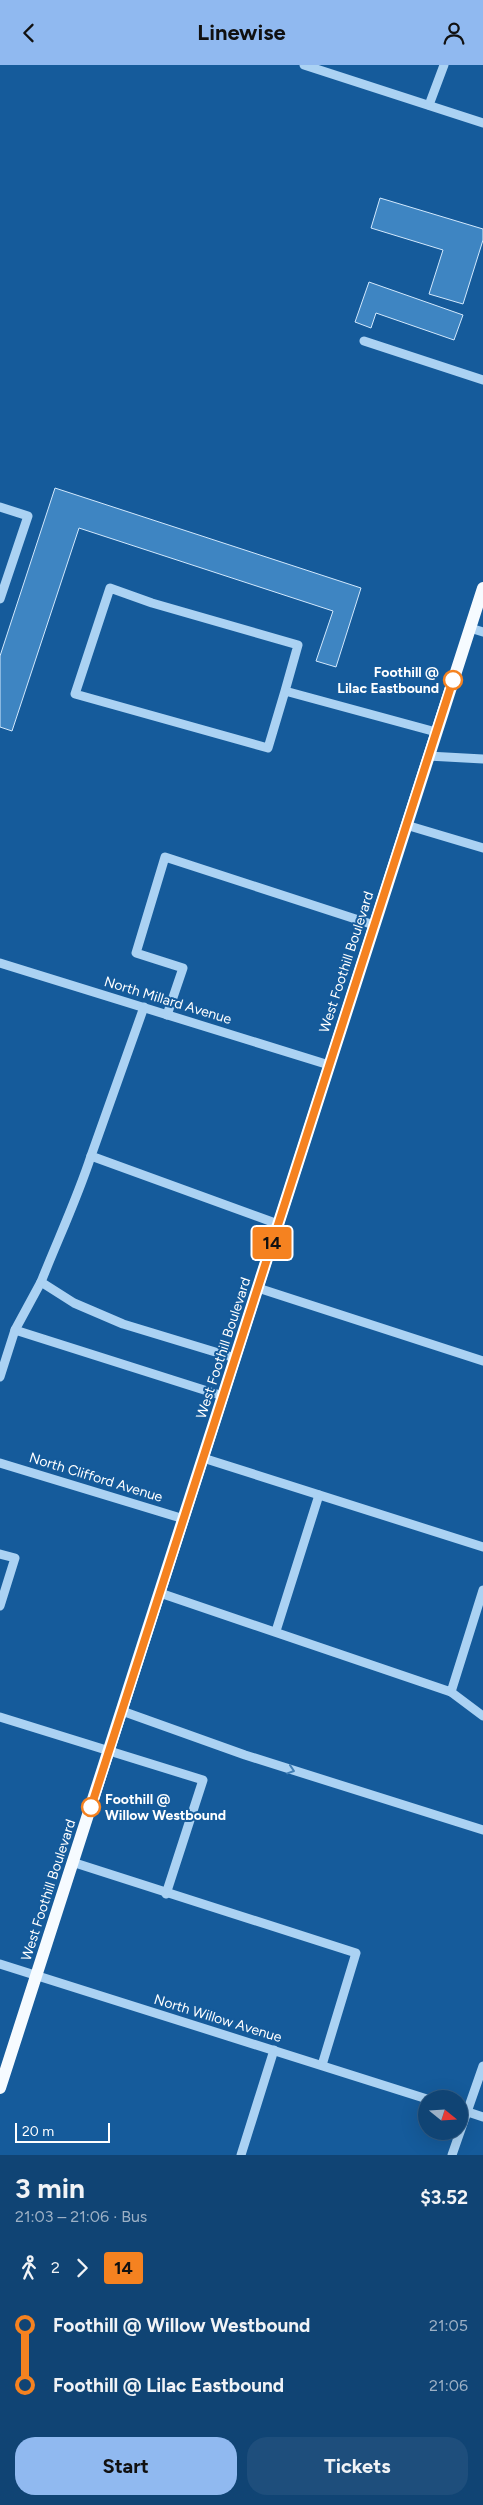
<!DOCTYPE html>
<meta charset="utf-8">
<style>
body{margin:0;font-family:Figtree,sans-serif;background:#1e4e7c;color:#f1f3f6;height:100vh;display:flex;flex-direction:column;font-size:19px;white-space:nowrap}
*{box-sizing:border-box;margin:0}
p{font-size:16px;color:#9cb0c5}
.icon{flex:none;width:28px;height:28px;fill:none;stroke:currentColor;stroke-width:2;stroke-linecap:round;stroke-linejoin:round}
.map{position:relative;height:2090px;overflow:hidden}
.sheet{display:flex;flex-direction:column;background:#104474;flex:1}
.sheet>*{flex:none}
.badge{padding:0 10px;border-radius:4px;font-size:18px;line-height:32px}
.needle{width:32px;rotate:108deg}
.buttons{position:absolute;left:418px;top:2025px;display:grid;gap:10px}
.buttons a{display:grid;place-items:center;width:50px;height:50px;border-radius:50%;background:#104474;box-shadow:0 5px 20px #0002,0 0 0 1px #305c86;font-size:25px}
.scale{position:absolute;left:15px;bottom:12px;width:95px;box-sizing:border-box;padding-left:5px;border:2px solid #fff;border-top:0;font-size:14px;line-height:18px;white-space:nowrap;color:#fff;-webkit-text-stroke:4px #155b9b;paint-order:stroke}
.map>.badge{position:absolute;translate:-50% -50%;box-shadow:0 0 0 2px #fff}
.legs{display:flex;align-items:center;gap:8px;height:55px;padding:0 15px;font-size:16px}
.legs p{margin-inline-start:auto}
.head{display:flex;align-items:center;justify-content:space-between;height:85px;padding:0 15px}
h1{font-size:28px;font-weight:700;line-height:38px}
.cta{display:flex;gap:10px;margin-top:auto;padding:10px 15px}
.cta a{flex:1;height:58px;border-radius:20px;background:#90b9f0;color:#111;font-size:20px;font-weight:700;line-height:58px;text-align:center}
.cta a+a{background:#1e4e7c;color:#f1f3f6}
ul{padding:0 15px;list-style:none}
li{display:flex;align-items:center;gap:18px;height:60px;font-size:19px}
li i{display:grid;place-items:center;width:8px;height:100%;margin:0 6px;background:currentColor}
li i::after{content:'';width:12px;height:12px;margin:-6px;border:4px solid;border-radius:50%;background:#104474}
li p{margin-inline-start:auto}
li:first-child i{background:linear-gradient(#0000 50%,currentColor 0)}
li:last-child i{background:linear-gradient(currentColor 50%,#0000 0)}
header{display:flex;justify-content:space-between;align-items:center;height:65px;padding:0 15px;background:#90b9f0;color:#111;font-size:22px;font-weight:700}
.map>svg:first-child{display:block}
.building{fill:#3e85c2;stroke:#d3e9fd}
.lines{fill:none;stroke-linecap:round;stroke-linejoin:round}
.minor{stroke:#abd2f3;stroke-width:9}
.major{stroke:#f6fbff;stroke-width:12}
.oneway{stroke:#427fb5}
.line-1-casing{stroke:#fff;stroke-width:11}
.line-1{stroke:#f58220;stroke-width:8}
.stop-1-dot{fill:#fff;stroke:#f58220;stroke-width:2.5}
.labels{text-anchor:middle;stroke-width:4;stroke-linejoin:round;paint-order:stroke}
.stop-label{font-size:14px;font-weight:bold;fill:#fff;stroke:#155b9b;text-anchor:end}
.street-label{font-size:14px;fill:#fff;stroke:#155b9b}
</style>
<header><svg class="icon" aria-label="back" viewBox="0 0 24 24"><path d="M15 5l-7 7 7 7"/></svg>Linewise<svg class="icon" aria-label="person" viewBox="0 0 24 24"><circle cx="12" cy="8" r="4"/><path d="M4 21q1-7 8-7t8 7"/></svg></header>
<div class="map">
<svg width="483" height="2090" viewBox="0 0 483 2090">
<rect width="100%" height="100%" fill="#155b9b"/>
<!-- building -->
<g class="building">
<polygon points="380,133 483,164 483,175 463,239 429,229 443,185 371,163"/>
<polygon points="369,217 463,250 454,275 376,248 371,263 355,257"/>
<polygon points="55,423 361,523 336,602 316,596 333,546 79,463 12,666 0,662 0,591"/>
</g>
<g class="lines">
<!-- minor -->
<g class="minor">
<polyline points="304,0 483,58"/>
<polyline points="429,40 444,0"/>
<polyline points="364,276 483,315"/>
<polyline points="0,442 28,451 0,534"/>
<polyline points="470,563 483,567"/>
<polyline points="285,626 268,683 75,629 110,523 152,538 298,580 285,626 436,667"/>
<polyline points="428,691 483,694"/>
<polyline points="406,760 483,783"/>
<polyline points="0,898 329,1000"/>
<polyline points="144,942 91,1091 278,1159"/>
<polyline points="167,950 183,903 136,888 165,792 374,860"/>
<path d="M91,1091C77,1134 58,1174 41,1217L74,1238L123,1259L235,1293"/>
<polyline points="258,1223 483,1296"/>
<polyline points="15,1265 41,1217"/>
<polyline points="0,1312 15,1265 223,1331"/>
<polyline points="203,1393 483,1482"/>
<polyline points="0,1398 184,1454"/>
<polyline points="0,1489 15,1493 0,1541"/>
<polyline points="160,1528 451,1627 483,1525"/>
<polyline points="276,1566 319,1430"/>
<polyline points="451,1627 483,1651"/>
<polyline points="122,1646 245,1690 483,1765"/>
<polyline points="0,1652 203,1715 166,1829"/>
<polyline points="72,1797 356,1888 322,2000"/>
<polyline points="0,1899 427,2034"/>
<polyline points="459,2044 483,2052"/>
<polyline points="241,2090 274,1985"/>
<polyline points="452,2090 483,2001"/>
</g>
<!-- major -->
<polyline class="major" points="0,2023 483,523"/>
</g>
<!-- one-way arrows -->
<defs><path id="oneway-chevron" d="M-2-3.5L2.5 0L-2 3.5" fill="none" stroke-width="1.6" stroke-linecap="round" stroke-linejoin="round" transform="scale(1.25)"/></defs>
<use class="oneway" href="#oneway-chevron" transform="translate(291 1705) rotate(18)"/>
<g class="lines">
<defs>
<polyline id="line-1" points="91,1742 453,615"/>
</defs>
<!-- line-1 casing -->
<use href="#line-1" class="line-1-casing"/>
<!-- line-1 -->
<use href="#line-1" class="line-1"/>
</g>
<!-- markers -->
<g class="stop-1-dot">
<circle cx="453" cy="615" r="9"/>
<circle cx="91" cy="1742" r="9"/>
</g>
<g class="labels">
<!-- stop labels -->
<g class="stop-label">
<text x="439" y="612">Foothill @<tspan x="439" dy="16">Lilac Eastbound</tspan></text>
<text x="105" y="1739" text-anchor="start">Foothill @<tspan x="105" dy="16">Willow Westbound</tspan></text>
</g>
<!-- street labels -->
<g class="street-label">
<text transform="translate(346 897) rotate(-72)" y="5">West Foothill Boulevard</text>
<text transform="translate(168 935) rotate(17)" y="5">North Millard Avenue</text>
<text transform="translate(223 1283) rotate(-72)" y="5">West Foothill Boulevard</text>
<text transform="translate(96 1412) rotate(17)" y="5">North Clifford Avenue</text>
<text transform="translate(48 1825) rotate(-72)" y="5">West Foothill Boulevard</text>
<text transform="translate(218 1953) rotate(17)" y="5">North Willow Avenue</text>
</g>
</g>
</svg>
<div class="buttons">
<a><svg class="needle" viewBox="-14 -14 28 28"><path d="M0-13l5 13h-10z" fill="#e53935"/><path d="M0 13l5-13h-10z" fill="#9cb0c5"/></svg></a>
</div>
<div class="scale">20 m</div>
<b class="badge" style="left:272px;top:1178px;background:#f58220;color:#111">14</b>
</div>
<section class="sheet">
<div class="head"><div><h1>3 min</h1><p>21:03 – 21:06 · Bus</p></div><b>$3.52</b></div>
<div class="legs"><svg class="icon" aria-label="walk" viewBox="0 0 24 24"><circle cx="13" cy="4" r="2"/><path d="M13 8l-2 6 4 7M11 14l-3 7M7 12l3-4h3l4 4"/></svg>2<svg class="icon" aria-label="forward" viewBox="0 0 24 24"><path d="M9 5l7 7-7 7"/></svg><b class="badge" style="background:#f58220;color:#111">14</b></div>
<ul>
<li><i style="color:#f58220"></i><b>Foothill @ Willow Westbound</b><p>21:05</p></li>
<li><i style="color:#f58220"></i><b>Foothill @ Lilac Eastbound</b><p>21:06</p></li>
</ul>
<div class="cta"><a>Start</a><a>Tickets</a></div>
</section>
